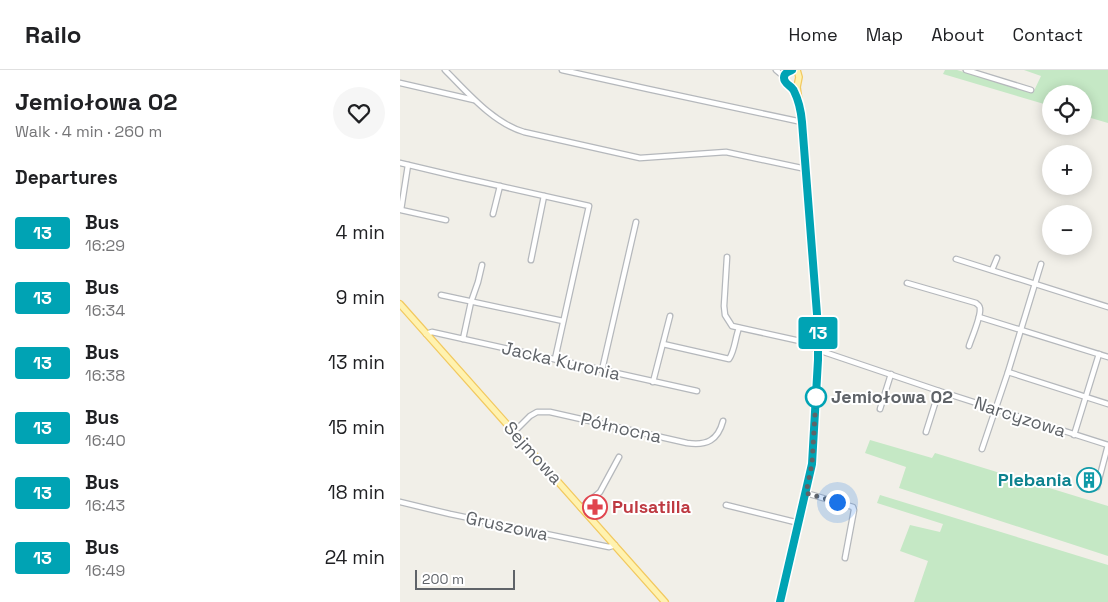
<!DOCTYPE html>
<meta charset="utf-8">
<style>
body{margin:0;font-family:"Space Grotesk",sans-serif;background:#f6f6f6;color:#202124;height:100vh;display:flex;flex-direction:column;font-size:19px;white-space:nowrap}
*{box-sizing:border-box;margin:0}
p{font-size:16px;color:#757577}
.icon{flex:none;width:28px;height:28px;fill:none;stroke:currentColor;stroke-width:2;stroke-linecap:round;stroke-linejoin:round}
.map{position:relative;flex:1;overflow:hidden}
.panel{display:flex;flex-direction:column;background:#fff;width:400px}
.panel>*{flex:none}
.badge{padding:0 10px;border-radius:4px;font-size:18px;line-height:32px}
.fabs{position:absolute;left:642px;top:15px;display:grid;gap:10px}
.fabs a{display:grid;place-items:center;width:50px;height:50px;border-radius:50%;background:#fff;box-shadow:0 2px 12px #0003;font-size:25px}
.scale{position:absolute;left:15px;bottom:12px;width:100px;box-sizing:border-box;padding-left:5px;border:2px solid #5f6368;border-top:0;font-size:14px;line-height:18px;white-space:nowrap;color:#5f6368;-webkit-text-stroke:4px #fff;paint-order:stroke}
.you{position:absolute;width:25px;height:25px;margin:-12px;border:4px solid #fff;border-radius:50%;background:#1a73e8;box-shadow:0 0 0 8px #1a73e833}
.map>.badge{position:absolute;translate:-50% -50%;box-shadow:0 0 0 2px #fff}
h2{padding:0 15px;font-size:19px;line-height:45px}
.round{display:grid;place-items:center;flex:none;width:52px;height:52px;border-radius:26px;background:#f6f6f6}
.headline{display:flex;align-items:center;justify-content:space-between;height:85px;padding:0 15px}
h1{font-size:24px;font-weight:600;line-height:38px}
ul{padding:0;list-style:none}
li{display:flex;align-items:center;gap:15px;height:65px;padding:0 15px}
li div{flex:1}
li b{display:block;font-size:19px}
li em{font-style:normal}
li .badge{min-width:55px;font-weight:700;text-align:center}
header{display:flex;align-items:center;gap:30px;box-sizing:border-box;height:70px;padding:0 25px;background:#fff;border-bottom:1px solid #e0e0e0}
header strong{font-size:24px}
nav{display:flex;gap:28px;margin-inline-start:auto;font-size:18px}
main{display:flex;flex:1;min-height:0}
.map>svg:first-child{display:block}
.green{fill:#c5e8c5}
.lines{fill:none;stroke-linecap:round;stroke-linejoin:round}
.minor-casing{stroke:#b5b8bc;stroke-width:7}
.major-casing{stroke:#f2c960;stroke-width:8}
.minor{stroke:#fff;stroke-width:4.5}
.major{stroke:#fff2af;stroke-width:5.5}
.line-casing{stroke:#fff;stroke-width:11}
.line{stroke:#00a3b4;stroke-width:8}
.walk{stroke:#5f6368;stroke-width:5;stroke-dasharray:0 9}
.stop-dot{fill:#fff;stroke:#00a3b4;stroke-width:2.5}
.labels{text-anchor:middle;stroke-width:4;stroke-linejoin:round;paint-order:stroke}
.street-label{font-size:18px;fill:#5f6368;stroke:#fff}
.stop-label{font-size:18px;font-weight:bold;fill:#5f6368;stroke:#fff;text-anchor:start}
.culture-label{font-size:18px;font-weight:bold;fill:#0d838f;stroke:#fff;text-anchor:end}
.health-label{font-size:18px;font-weight:bold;fill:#be3a42;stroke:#fff;text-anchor:start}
</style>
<header>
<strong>Railo</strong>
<nav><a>Home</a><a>Map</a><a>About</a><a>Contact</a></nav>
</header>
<main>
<section class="panel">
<div class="headline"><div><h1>Jemiołowa 02</h1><p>Walk · 4 min · 260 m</p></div><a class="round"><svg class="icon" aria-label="heart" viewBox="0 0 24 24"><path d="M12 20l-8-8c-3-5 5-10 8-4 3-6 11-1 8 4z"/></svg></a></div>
<h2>Departures</h2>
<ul>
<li><span class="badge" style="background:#00a3b4;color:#fff">13</span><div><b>Bus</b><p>16:29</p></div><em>4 min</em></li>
<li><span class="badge" style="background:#00a3b4;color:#fff">13</span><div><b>Bus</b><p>16:34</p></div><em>9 min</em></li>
<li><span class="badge" style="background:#00a3b4;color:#fff">13</span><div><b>Bus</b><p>16:38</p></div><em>13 min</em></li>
<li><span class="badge" style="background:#00a3b4;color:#fff">13</span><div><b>Bus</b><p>16:40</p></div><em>15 min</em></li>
<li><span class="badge" style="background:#00a3b4;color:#fff">13</span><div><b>Bus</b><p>16:43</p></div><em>18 min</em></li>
<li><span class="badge" style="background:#00a3b4;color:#fff">13</span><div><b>Bus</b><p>16:49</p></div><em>24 min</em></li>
</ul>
</section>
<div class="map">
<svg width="708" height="532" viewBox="0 0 708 532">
<rect width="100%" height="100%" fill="#f1efe8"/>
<!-- green -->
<g class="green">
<polygon points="545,0 557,0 633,23 641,6 624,0 708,0 708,53 684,46 684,24 651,24 651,36 543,4"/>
<polygon points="470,370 532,388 535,383 708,436 708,486 499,418 506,397 465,383"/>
<polygon points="480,425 708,495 708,532 514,532 528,491 500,481 510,455 540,462 543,454 477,433"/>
</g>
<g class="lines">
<defs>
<g id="minor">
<path d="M45,0C67,22 93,53 124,62L240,88L326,82L406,99"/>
<polyline points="162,0 248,19 402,52"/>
<polyline points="376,0 382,5 384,8"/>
<polyline points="566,0 631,20"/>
<polyline points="0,13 74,30"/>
<polyline points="0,93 55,106 189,136 155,289"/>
<polyline points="8,95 1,140 46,150"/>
<polyline points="93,144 100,116"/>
<polyline points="327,187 324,236 325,245 332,256 400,271 415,279 539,321 708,375"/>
<polyline points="556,189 708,237"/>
<polyline points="131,190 144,126"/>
<polyline points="592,200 597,188"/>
<path d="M507,213L576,233C579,236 580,235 580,240C580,249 572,267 569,276"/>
<polyline points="41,225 163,251"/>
<polyline points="579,247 708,287"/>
<polyline points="26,264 32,262 297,321"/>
<polyline points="63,269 71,232 78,212 82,195"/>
<path d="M263,274L329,289C335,280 335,268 339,258"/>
<polyline points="202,300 236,152"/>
<polyline points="608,302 708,334"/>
<polyline points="253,312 270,246"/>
<polyline points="480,339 491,304"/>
<path d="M114,362L130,346L137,342H150L287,373C307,376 318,370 323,351"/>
<polyline points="526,362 539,321"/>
<polyline points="674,365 699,284"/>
<polyline points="582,379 608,302 641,194"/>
<polyline points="697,417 708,375"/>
<polyline points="406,423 453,437 454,440 445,488"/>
<polyline points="0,432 50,444 209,477 215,475"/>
<polyline points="326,435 399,453"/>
<polyline points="181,438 200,422 219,387"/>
</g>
<g id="major">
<polyline points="392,0 387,2 384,8 386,12 393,18 395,25"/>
<polyline points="0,234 265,532"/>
<polyline points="380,532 412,394 418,290 418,257 402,52 397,17 399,7 397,0"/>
</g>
</defs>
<!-- minor casing -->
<use href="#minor" class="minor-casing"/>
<!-- major casing -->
<use href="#major" class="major-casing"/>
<!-- minor -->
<use href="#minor" class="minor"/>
<!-- major -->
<use href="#major" class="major"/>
</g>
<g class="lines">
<defs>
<path id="line" d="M380,532L412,394L418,290V257L402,52C401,41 399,31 394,21C392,16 384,14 384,8C384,3 388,2 392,0"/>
</defs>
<!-- line casing -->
<use href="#line" class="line-casing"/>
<!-- line -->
<use href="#line" class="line"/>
<!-- walk -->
<polyline class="walk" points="416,327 412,394 406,423 437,432"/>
</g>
<!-- icons -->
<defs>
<symbol id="building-ring" viewBox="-11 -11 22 22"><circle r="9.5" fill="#fff" stroke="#0f9aa8" stroke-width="1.5"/><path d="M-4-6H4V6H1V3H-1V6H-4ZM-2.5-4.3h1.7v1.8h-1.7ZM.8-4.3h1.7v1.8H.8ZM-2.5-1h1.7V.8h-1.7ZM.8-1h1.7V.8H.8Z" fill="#0f9aa8"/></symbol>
<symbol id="pharmacy-ring" viewBox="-11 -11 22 22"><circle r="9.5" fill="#fff" stroke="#e0444e" stroke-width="1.5"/><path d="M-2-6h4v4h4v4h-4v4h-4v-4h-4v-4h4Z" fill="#e0444e"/></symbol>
</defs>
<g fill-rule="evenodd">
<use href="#building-ring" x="675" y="396" width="28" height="28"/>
<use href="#pharmacy-ring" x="181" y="423" width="28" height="28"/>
</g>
<!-- markers -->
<circle class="stop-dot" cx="416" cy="327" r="10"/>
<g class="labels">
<!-- street labels -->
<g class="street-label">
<text transform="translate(161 291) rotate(13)" y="6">Jacka Kuronia</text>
<text transform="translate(620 347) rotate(18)" y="6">Narcyzowa</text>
<text transform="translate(221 358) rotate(13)" y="6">Północna</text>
<text transform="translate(133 383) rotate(48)" y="6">Sejmowa</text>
<text transform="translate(107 456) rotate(12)" y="6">Gruszowa</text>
</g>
<!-- stop labels -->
<g class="stop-label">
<text x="431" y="333">Jemiołowa 02</text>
</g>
<!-- culture labels -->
<g class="culture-label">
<text x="672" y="416">Plebania</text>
</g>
<!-- health labels -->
<g class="health-label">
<text x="212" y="443">Pulsatilla</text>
</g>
</g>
</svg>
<div class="fabs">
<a><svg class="icon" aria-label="locate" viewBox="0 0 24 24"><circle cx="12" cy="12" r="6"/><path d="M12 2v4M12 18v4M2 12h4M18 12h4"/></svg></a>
<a>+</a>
<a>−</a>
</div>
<div class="scale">200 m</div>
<div class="you" style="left:437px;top:432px"></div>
<b class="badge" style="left:418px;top:263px;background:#00a3b4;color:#fff">13</b>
</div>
</main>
